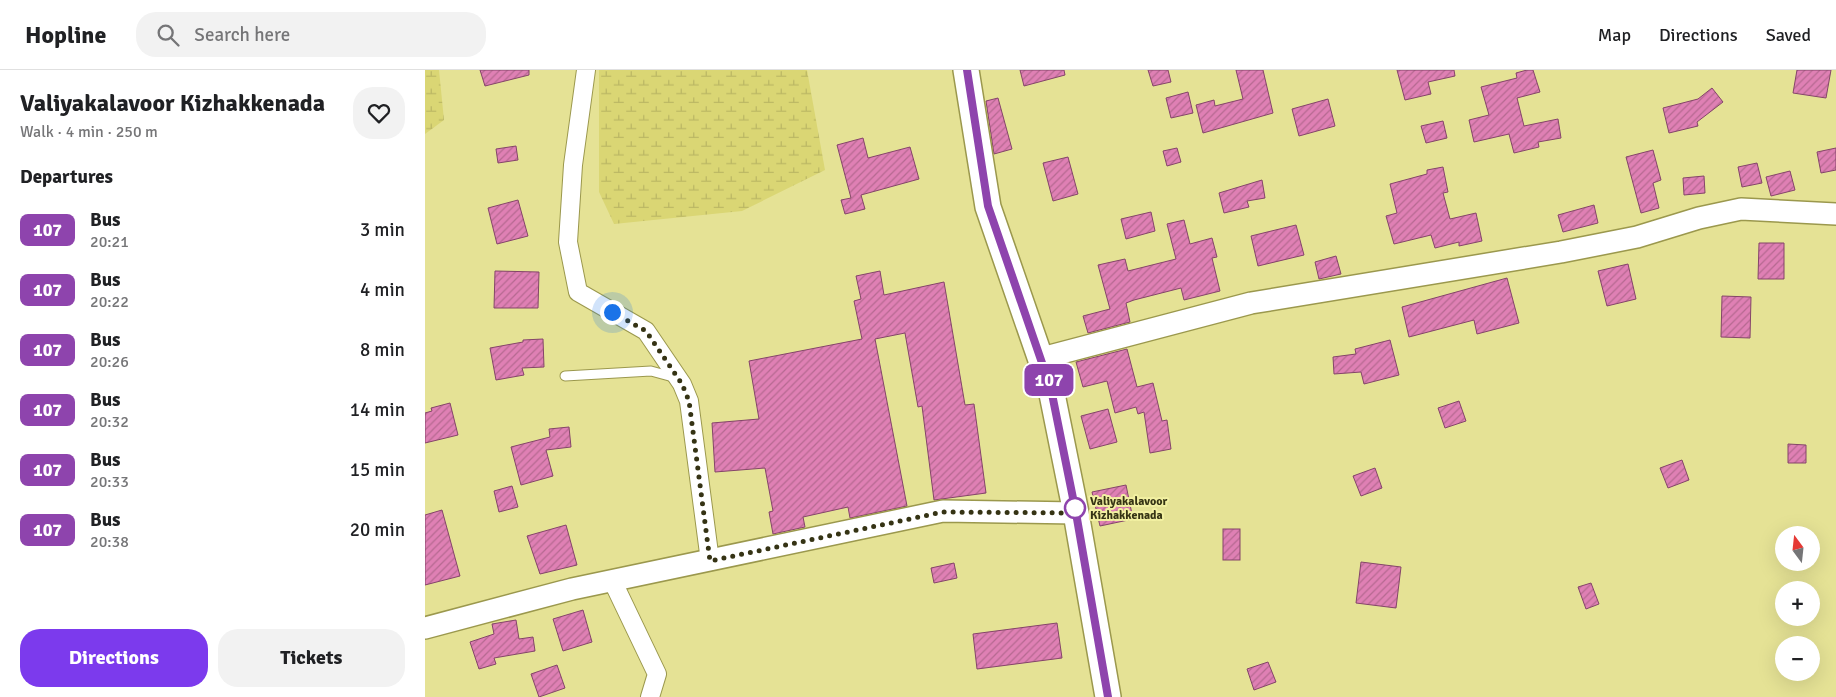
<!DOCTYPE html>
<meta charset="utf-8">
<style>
body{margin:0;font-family:Signika,sans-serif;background:#f2f2f2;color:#202124;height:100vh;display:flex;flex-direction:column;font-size:19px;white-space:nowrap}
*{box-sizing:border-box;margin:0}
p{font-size:16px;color:#757577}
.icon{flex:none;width:28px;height:28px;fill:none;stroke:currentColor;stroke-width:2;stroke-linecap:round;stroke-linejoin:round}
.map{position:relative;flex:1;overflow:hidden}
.drawer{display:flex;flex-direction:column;background:#fff;width:425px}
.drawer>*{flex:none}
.badge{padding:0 10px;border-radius:8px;font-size:18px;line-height:32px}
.needle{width:32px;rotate:345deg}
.fabs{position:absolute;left:1350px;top:456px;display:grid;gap:10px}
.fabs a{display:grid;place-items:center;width:45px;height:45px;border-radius:50%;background:#fff;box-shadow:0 5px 20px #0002;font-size:25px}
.you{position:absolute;width:25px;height:25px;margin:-12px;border:4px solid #fff;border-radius:50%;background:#1a73e8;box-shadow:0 0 0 8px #1a73e833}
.map>.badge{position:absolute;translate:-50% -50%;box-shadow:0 0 0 2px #fff}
h2{padding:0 20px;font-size:19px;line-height:45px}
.round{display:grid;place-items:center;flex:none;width:52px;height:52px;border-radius:20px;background:#f2f2f2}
.summary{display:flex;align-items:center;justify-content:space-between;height:85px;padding:0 20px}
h1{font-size:24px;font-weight:700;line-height:38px}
.primary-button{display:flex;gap:10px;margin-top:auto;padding:10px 20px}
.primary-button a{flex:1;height:58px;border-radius:20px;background:#7c3aed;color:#fff;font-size:20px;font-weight:700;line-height:58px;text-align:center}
.primary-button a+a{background:#f2f2f2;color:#202124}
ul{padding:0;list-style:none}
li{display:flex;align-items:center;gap:15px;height:60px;padding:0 20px}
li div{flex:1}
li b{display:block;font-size:19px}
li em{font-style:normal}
li .badge{min-width:55px;font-weight:700;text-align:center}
header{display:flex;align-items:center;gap:30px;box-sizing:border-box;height:70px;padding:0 25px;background:#fff;border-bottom:1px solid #e0e0e0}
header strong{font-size:24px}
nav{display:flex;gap:28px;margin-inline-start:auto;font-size:18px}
.search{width:350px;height:45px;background:#f2f2f2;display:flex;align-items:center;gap:12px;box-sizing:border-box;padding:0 18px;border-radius:20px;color:#757577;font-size:19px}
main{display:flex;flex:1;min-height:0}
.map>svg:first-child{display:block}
.wetland{fill:url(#wetland-marsh)}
.building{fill:url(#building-hatch);stroke:#844569}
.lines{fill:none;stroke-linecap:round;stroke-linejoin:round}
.service-casing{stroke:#9b984d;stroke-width:11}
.minor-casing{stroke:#9b984d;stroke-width:20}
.tertiary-casing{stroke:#9b984d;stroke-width:24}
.secondary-casing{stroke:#9b984d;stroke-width:28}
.service{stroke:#fff;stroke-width:9}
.minor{stroke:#fff;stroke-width:18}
.tertiary{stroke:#fff;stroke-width:21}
.secondary{stroke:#fff;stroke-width:25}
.line-casing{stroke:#fff;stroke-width:11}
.line{stroke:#8e44ad;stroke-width:8}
.walk{stroke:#353314;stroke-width:5;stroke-dasharray:0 9}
.stop-dot{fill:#fff;stroke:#8e44ad;stroke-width:2.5}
.labels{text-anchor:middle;stroke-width:4;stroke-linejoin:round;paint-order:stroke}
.stop-label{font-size:12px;font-weight:bold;fill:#353314;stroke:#f2f0a2;text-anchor:start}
</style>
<header>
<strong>Hopline</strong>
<div class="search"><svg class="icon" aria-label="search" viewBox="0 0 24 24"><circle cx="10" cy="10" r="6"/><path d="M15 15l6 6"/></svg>Search here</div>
<nav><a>Map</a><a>Directions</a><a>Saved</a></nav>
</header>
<main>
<section class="drawer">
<div class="summary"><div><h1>Valiyakalavoor Kizhakkenada</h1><p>Walk · 4 min · 250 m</p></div><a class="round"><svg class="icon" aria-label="heart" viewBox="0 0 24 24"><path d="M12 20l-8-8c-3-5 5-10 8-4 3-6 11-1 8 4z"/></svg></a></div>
<h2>Departures</h2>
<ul>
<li><span class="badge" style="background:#8e44ad;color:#fff">107</span><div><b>Bus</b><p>20:21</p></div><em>3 min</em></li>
<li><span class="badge" style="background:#8e44ad;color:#fff">107</span><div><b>Bus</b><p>20:22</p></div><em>4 min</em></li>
<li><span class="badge" style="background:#8e44ad;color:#fff">107</span><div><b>Bus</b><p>20:26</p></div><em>8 min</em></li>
<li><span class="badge" style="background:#8e44ad;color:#fff">107</span><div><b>Bus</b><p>20:32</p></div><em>14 min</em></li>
<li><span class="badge" style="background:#8e44ad;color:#fff">107</span><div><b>Bus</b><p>20:33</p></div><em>15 min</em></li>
<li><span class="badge" style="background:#8e44ad;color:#fff">107</span><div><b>Bus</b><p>20:38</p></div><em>20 min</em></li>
</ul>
<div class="primary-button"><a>Directions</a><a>Tickets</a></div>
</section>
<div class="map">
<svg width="1411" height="627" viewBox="0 0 1411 627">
<defs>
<pattern id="wetland-marsh" width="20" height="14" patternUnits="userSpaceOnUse" patternTransform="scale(1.25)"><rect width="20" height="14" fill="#dad674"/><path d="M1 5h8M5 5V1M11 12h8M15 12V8" fill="none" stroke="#bcb864"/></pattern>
<pattern id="building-hatch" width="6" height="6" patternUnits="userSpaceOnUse" patternTransform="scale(1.25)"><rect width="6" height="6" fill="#df80b4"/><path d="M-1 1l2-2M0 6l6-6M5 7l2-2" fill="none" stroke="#b66991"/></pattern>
</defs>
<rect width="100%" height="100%" fill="#e5e295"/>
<!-- wetland -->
<g class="wetland">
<polygon points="0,0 14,0 19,50 0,64"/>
<polygon points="174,0 382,0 400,100 317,141 189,154 174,122"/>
</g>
<!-- building -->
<g class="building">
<polygon points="55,0 104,0 104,5 60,16"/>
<polygon points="595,0 639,0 640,5 599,16"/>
<polygon points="723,0 743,0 746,12 728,16"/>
<polygon points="811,0 838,0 848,43 778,63 771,35 789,30 790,36 818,29"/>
<polygon points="972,0 1029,0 1030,6 1003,12 1006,24 980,30"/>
<polygon points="1102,0 1108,0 1115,22 1092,28 1099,56 1133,49 1136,68 1113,72 1114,77 1089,83 1084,64 1049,72 1044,50 1064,45 1056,17 1092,8 1091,3"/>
<polygon points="1372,0 1406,0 1401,28 1368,23"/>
<polygon points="1287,18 1298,32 1272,52 1273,56 1244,63 1238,38 1273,29"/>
<polygon points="763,22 768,43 746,48 741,28"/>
<polygon points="573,28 587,79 569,84 561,31"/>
<polygon points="903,29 910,56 874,66 867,39"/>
<polygon points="1018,51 1022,68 1001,73 996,56"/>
<polygon points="438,68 443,88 485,77 494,109 436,125 440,139 420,144 416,130 426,128 412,75"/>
<polygon points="91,76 93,90 73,93 71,79"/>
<polygon points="752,78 756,92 742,96 738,81"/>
<polygon points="1411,78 1411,100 1396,103 1392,82"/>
<polygon points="1228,80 1236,110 1228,113 1234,138 1216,143 1201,87"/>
<polygon points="643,87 653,124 628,131 618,93"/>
<polygon points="1332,93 1337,113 1317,117 1313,97"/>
<polygon points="1018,97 1023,122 1018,123 1025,149 1051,143 1057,171 1034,176 1034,172 1010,178 1006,165 969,174 961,146 972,143 965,114 1002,104 1002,100"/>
<polygon points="1365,101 1370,120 1346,126 1341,107"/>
<polygon points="1279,106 1280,123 1259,125 1258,108"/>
<polygon points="837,110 840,128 822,131 824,137 799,143 794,123"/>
<polygon points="93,130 103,166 72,174 63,138"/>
<polygon points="1169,135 1173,153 1138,162 1133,145"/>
<polygon points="726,142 730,161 701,169 696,149"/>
<polygon points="759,150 765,174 787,168 792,187 787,188 795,221 759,230 756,218 709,230 701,233 705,252 663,263 658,246 685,239 673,195 700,189 703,201 751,189 742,154"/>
<polygon points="871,155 879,185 833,196 826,166"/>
<polygon points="1334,173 1359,173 1359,209 1333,209"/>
<polygon points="911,186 916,204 894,209 890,192"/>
<polygon points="1203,194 1211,229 1182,236 1173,201"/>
<polygon points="70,201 114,202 113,238 69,238"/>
<polygon points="455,201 459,225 519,212 540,335 549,334 561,423 509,430 497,336 493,337 480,263 450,269 482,436 425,448 423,437 378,447 380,457 348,464 344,442 348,441 340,398 290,402 287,353 334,349 324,291 437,269 429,231 436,229 431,206"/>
<polygon points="1082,208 1094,253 1052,264 1049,250 984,267 977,237"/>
<polygon points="1297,226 1326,227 1325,268 1296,267"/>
<polygon points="118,269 119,297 97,298 99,305 71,310 65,278 98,272 98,270"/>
<polygon points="965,270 974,305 939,314 936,302 909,304 908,287 931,284 930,279"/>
<polygon points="702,279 712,317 728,313 737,351 742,350 746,379 725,383 719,342 713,344 711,337 690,343 682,311 658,317 651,292"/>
<polygon points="1034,331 1041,351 1020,358 1013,338"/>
<polygon points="25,333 33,365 0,373 0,343 7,341 6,338"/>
<polygon points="683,339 692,372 665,379 656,346"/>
<polygon points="144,357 146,377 121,380 128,406 96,415 86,377 125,367 124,359"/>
<polygon points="1363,374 1381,375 1381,393 1363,393"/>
<polygon points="1257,390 1264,410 1243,418 1235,398"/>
<polygon points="950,398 957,418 936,426 928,406"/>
<polygon points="701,415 708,449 675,456 667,422"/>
<polygon points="87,416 93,437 74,442 69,421"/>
<polygon points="17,440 35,506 0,515 0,445"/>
<polygon points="141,455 152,495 115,504 102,466"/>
<rect x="798" y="459" width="17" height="31"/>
<polygon points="936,492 976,497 971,538 931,533"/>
<polygon points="529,493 532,508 509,513 506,498"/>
<polygon points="1166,513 1174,534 1161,539 1153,517"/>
<polygon points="158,540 167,572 138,581 128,549"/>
<polygon points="91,550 94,569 108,567 110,581 69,588 71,594 54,599 45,572 69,564 67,554"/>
<polygon points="632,553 637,588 552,599 548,564"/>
<polygon points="843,592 851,612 829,620 822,599"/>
<polygon points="132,595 140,618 114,627 106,604"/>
</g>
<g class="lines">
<defs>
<polyline id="service" points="140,306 226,301 248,307"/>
<g id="minor">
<polyline points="161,0 148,95 143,172 153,222 221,261 257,314 264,331 285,491"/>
<polyline points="188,512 232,604 225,627"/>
</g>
<g id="tertiary">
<polyline points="617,288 826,233 1136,182 1212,167 1274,148 1316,139 1411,144"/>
<polyline points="0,558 147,519 518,441 651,443"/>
</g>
<polyline id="secondary" points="541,0 563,137 626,319 651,443 683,627"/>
</defs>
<!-- service casing -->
<use href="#service" class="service-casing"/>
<!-- minor casing -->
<use href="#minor" class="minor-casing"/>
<!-- tertiary casing -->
<use href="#tertiary" class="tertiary-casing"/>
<!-- secondary casing -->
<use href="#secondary" class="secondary-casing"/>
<!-- service -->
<use href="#service" class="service"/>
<!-- minor -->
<use href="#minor" class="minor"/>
<!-- tertiary -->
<use href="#tertiary" class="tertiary"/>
<!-- secondary -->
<use href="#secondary" class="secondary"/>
</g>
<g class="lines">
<defs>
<polyline id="line" points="542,0 563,136 626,319 651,443 683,627"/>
</defs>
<!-- line casing -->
<use href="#line" class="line-casing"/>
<!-- line -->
<use href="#line" class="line"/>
<!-- walk -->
<polyline class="walk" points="187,242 221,261 257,314 264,331 285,491 518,442 651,443 650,438"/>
</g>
<!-- markers -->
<circle class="stop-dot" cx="650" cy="438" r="10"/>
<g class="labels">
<!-- stop labels -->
<g class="stop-label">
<text x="665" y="435">Valiyakalavoor<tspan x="665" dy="14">Kizhakkenada</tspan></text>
</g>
</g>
</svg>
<div class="fabs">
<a><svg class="needle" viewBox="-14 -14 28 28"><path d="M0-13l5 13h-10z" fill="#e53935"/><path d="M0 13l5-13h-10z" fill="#757577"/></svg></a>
<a>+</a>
<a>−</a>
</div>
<div class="you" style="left:187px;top:242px"></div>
<b class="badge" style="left:624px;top:310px;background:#8e44ad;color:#fff">107</b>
</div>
</main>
